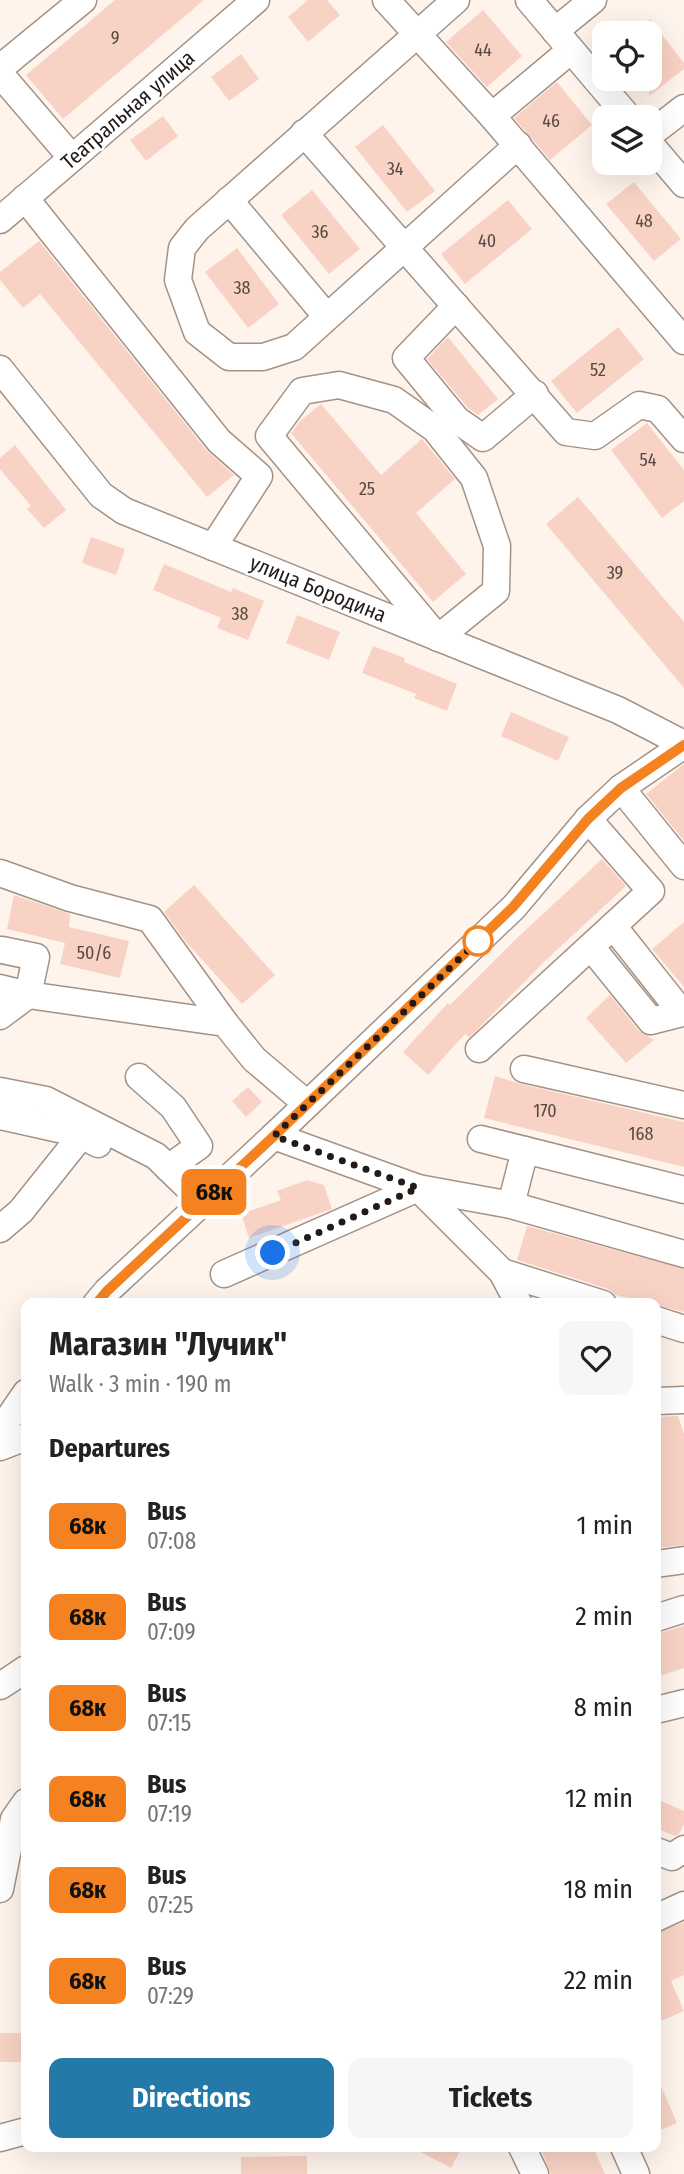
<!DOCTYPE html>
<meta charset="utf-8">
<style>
body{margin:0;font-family:"Fira Sans Condensed",sans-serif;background:#f6f6f6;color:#222;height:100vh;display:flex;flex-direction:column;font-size:26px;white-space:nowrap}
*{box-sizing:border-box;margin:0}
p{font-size:23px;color:#767676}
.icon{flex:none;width:38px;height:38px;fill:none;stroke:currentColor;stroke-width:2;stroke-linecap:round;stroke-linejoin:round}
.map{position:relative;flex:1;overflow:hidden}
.drawer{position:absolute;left:21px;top:1298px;width:640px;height:854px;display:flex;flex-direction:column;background:#fff;border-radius:14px;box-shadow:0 7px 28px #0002}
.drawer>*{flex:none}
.badge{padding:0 14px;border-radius:10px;font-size:24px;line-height:46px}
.buttons{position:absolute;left:592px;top:21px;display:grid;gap:14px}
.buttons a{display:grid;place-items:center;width:70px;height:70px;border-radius:14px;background:#fff;box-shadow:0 7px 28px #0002;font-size:35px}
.you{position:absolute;width:35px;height:35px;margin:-18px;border:5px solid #fff;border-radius:50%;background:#1a73e8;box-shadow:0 0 0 10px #1a73e833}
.map>.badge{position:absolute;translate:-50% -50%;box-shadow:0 0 0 4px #fff}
h2{padding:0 28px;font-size:26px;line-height:63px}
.round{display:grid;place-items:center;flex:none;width:74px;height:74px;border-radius:14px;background:#f6f6f6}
.head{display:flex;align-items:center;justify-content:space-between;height:119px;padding:0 28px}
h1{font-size:33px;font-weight:700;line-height:52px}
.action{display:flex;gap:14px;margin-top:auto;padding:14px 28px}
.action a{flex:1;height:80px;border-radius:14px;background:#2479a8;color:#fff;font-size:28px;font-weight:700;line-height:80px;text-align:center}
.action a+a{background:#f6f6f6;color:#222}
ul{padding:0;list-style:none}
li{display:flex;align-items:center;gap:21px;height:91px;padding:0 28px}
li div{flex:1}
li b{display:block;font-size:26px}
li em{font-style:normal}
li .badge{min-width:77px;font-weight:700;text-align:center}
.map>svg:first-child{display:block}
.building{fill:#f8d3c5}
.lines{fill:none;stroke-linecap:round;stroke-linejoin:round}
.minor-casing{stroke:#a39286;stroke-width:29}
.minor{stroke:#fff;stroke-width:26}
.line-casing{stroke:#fff;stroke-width:16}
.line{stroke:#f58220;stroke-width:10}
.walk{stroke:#211a16;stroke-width:7;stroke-dasharray:0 12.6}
.stop-dot{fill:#fff;stroke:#f58220;stroke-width:3.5}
.labels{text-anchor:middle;stroke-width:5;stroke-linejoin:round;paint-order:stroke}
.number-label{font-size:18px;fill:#574842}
.street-label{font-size:21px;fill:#211a16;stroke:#fff}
</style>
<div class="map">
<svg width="684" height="2174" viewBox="0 0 684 2174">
<rect width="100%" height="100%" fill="#fff4ec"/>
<!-- building -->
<g class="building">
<polygon points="115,0 204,0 63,119 26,75"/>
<polygon points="308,0 327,0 340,15 308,42 288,17"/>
<polygon points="483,10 522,56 487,87 446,42"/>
<polygon points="649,18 684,63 684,69 649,96"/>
<polygon points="241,54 259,79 229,101 211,77"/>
<polygon points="557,82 592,125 550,160 514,118"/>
<polygon points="163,116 178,136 146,161 130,140"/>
<polygon points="383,125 435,191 407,212 355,147"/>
<polygon points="634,182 681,239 654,261 606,204"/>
<polygon points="312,190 360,249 329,274 281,215"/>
<polygon points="508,200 532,229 465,284 441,254"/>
<polygon points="39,241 207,451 234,475 207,497 40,294 23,308 0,280 0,272"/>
<polygon points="237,248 279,304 248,328 205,272"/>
<polygon points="618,327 644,359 577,413 551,381"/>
<polygon points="448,337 498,399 478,415 468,408 427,359"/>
<polygon points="321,404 381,475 422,439 455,479 416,513 466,574 433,602 291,433 300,421"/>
<polygon points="647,423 684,470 684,501 662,518 611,450"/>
<polygon points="15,445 66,510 44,528 27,509 31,506 0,469 0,458"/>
<polygon points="578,497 684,622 684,688 546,524"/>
<polygon points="91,537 125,549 116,575 82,563"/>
<polygon points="164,564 231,592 233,588 264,601 248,640 217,628 221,618 153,590"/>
<polygon points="297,615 340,632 329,660 286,643"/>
<polygon points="373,646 405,658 404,662 457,684 447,711 414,698 416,694 362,673"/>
<polygon points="511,712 569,737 558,761 501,736"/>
<polygon points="684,764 684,841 646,794"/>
<polygon points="602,859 626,886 546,960 475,1032 469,1037 465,1034 428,1075 403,1052 448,1003 450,1005 515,940"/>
<polygon points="194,885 275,975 242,1004 187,943 164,912"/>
<polygon points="14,895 70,914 69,927 129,941 120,978 60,964 65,943 7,929"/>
<polygon points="684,922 684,987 652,949"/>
<polygon points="610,995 639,1031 654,1040 626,1063 586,1018"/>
<polygon points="495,1076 521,1084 684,1122 684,1167 484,1118"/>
<polygon points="248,1087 262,1102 246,1117 232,1101"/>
<polygon points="307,1180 324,1185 332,1209 249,1238 241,1214 281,1200 277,1191"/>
<polygon points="527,1226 684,1269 684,1312 616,1295 608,1289 517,1260"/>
<polygon points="678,1416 684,1434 684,1545 656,1548 656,1417"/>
<polygon points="684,1626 684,1668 656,1677 656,1634"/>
<polygon points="661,1801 684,1811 684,1824 679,1834 675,1836 656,1828 656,1812"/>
<polygon points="684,1922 684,1975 671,1981 684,2011 656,2023 656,1933"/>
<rect x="0" y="2033" width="26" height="29"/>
<polygon points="656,2075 677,2123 656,2132"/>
<polygon points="411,2147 462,2147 451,2168"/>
<polygon points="540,2147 593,2147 605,2174 551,2174"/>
<polygon points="307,2156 307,2174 241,2174 241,2157"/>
</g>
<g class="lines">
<defs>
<g id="minor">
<polyline points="386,0 492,116"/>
<polyline points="456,0 197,229 182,248 178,280 197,332 229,357 263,357 294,347 518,145"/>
<polyline points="529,0 628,117"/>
<polyline points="555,31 593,0"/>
<polyline points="571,50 492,116 684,341"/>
<polyline points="0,68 83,0"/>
<polyline points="0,74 72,158"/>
<polyline points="653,132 684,108"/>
<polyline points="304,133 566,432 595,436 639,405 658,409 684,439"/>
<polyline points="649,143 684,184"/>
<polyline points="25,198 219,441 259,476 213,547"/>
<polyline points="229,200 327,317"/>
<polyline points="0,220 256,0"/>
<polyline points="456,306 406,358 457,420 483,438 535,394"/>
<polyline points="0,369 101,495 124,511 618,710 684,744"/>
<polygon points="339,385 394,400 435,429 474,478 497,546 496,591 438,638 269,436 302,391"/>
<polyline points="621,788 684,866"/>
<polyline points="0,873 70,898 150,919 225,1023"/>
<polyline points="591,947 651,1021 682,1013 613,926"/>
<polyline points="0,988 28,995 225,1023 254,1059 307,1104"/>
<polyline points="0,1016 28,995 36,957 2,950"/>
<polyline points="479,1049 651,891 588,819"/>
<polyline points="524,1069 684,1105"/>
<polyline points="139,1077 173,1107 199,1146 168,1168"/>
<polyline points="0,1091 46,1100 156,1156 197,1196"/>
<polyline points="0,1116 77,1133 98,1144"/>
<polyline points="274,1136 418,1188 502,1272 519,1304"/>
<polyline points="481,1139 684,1190"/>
<polyline points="511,1205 525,1150"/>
<polyline points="0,1229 21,1211 81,1136"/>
<polyline points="502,1272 603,1304"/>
<polyline points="224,1274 418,1188 511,1205 684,1254"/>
<polyline points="96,1304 107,1291 274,1136 514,907 588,819 621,788 684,745"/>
<polyline points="656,1320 684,1329"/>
<polyline points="656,1401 684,1400"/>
<polyline points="0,1431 26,1393"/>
<polyline points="0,1447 26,1437"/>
<polyline points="656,1564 684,1560"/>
<polyline points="656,1618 684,1609"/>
<polyline points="0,1686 26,1669"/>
<polyline points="656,1710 684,1703"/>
<polyline points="656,1851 672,1857 684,1849"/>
<polyline points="0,1889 14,1819 26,1802"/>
<polyline points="656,1918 684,1905"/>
<polyline points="0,2138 26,2131"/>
<polyline points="522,2147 535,2174"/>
<polyline points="624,2147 636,2174"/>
</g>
</defs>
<!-- minor casing -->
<use href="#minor" class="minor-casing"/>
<!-- minor -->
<use href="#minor" class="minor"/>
</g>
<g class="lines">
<defs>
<polyline id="line" points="96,1304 107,1291 274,1136 513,907 588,819 621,788 684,745"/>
</defs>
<!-- line casing -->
<use href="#line" class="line-casing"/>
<!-- line -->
<use href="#line" class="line"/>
<!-- walk -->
<polyline class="walk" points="273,1253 418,1188 274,1136 478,941"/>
</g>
<!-- markers -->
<circle class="stop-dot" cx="478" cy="941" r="14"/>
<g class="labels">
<!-- number labels -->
<g class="number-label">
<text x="115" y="44">9</text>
<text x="483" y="56">44</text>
<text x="551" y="127">46</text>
<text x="395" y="175">34</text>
<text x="644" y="227">48</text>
<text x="320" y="238">36</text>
<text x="487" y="247">40</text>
<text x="242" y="294">38</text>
<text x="598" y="376">52</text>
<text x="648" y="466">54</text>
<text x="367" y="495">25</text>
<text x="615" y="579">39</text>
<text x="240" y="620">38</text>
<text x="94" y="959">50/6</text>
<text x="545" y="1117">170</text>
<text x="641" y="1140">168</text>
</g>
<!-- street labels -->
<g class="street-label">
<text transform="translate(128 110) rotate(-41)" y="7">Театральная улица</text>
<text transform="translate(318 589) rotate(22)" y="7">улица Бородина</text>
</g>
</g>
</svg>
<div class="buttons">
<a><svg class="icon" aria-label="locate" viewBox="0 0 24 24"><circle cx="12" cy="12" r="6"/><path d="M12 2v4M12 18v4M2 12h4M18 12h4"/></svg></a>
<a><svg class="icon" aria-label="layers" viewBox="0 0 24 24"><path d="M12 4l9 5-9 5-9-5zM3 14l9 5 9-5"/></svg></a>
</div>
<div class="you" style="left:273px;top:1253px"></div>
<b class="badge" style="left:214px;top:1192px;background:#f58220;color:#111">68к</b>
<section class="drawer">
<div class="head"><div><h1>Магазин &quot;Лучик&quot;</h1><p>Walk · 3 min · 190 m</p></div><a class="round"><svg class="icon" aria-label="heart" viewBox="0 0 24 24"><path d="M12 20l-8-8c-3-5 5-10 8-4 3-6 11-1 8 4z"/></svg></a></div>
<h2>Departures</h2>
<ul>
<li><span class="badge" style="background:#f58220;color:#111">68к</span><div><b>Bus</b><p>07:08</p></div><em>1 min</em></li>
<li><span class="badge" style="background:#f58220;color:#111">68к</span><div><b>Bus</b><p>07:09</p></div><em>2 min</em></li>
<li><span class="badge" style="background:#f58220;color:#111">68к</span><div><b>Bus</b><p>07:15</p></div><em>8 min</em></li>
<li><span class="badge" style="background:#f58220;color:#111">68к</span><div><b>Bus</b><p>07:19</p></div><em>12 min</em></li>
<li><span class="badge" style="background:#f58220;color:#111">68к</span><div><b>Bus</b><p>07:25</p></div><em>18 min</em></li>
<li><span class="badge" style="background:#f58220;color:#111">68к</span><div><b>Bus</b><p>07:29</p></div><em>22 min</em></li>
</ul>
<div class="action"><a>Directions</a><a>Tickets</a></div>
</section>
</div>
